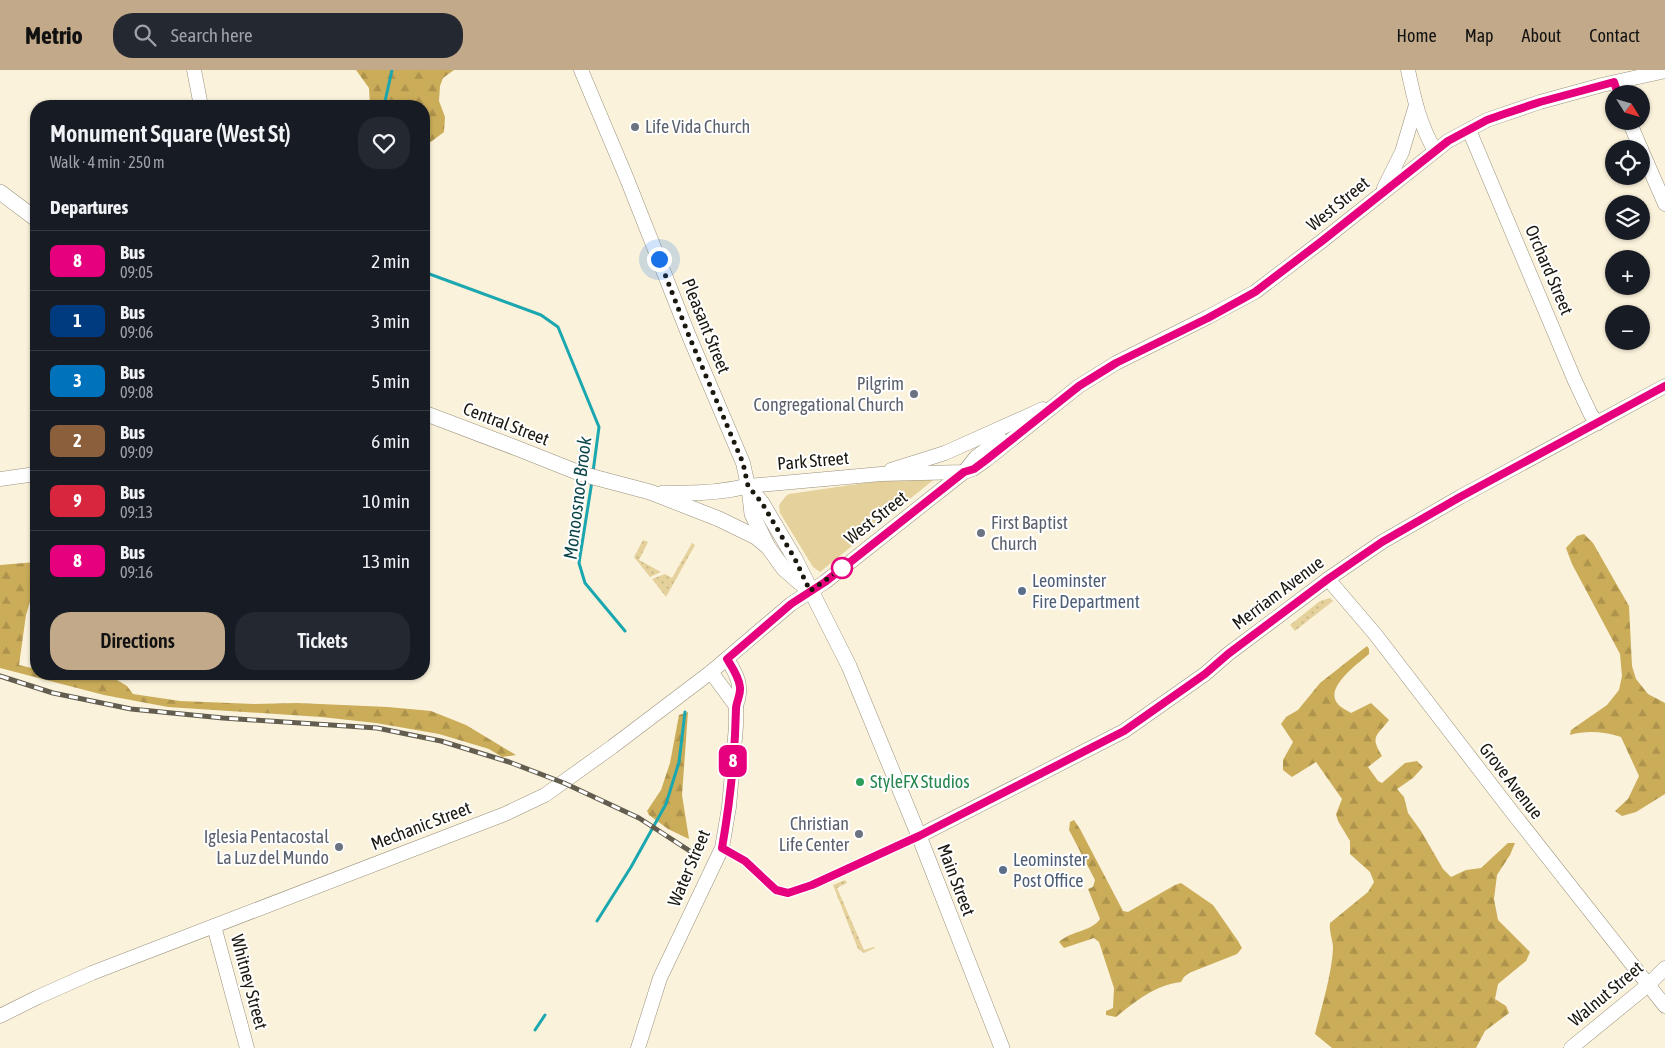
<!DOCTYPE html>
<meta charset="utf-8">
<style>
body{margin:0;font-family:"Asap Condensed",sans-serif;background:#242831;color:#f1f3f6;height:100vh;display:flex;flex-direction:column;font-size:19px;white-space:nowrap}
*{box-sizing:border-box;margin:0}
p{font-size:16px;color:#9ea1a6}
.icon{flex:none;width:28px;height:28px;fill:none;stroke:currentColor;stroke-width:2;stroke-linecap:round;stroke-linejoin:round}
.map{position:relative;flex:1;overflow:hidden}
.side{position:absolute;left:30px;top:30px;width:400px;height:580px;display:flex;flex-direction:column;background:#171b24;border-radius:20px;box-shadow:0 1px 4px #0004}
.side>*{flex:none}
.badge{padding:0 10px;border-radius:8px;font-size:18px;line-height:32px}
.needle{width:32px;rotate:127deg}
.fabs{position:absolute;left:1605px;top:15px;display:grid;gap:10px}
.fabs a{display:grid;place-items:center;width:45px;height:45px;border-radius:50%;background:#171b24;box-shadow:0 1px 4px #0004;font-size:25px}
.you{position:absolute;width:25px;height:25px;margin:-12px;border:4px solid #fff;border-radius:50%;background:#1a73e8;box-shadow:0 0 0 8px #1a73e833}
.map>.badge{position:absolute;translate:-50% -50%;box-shadow:0 0 0 2px #fff}
h2{padding:0 20px;font-size:19px;line-height:45px}
.round{display:grid;place-items:center;flex:none;width:52px;height:52px;border-radius:20px;background:#242831}
.headline{display:flex;align-items:center;justify-content:space-between;height:85px;padding:0 20px}
h1{font-size:24px;font-weight:600;line-height:38px}
.cta{display:flex;gap:10px;margin-top:auto;padding:10px 20px}
.cta a{flex:1;height:58px;border-radius:20px;background:#c1a989;color:#111;font-size:20px;font-weight:600;line-height:58px;text-align:center}
.cta a+a{background:#242831;color:#f1f3f6}
ul{padding:0;list-style:none}
li{display:flex;align-items:center;gap:15px;height:60px;padding:0 20px;border-top:1px solid #363941}
li div{flex:1}
li b{display:block;font-size:19px}
li em{font-style:normal}
li .badge{min-width:55px;font-weight:700;text-align:center}
header{display:flex;align-items:center;gap:30px;box-sizing:border-box;height:70px;padding:0 25px;background:#c1a989;color:#111}
header strong{font-size:24px}
nav{display:flex;gap:28px;margin-inline-start:auto;font-size:18px}
.search{width:350px;height:45px;background:#242831;display:flex;align-items:center;gap:12px;box-sizing:border-box;padding:0 18px;border-radius:20px;color:#9ea1a6;font-size:19px}
.map>svg:first-child{display:block}
.grass{fill:url(#grass-dots)}
.forest{fill:url(#forest-firs)}
.park{fill:#e5d19c}
.lines{fill:none;stroke-linecap:round;stroke-linejoin:round}
.stream{stroke:#1aa7af;stroke-width:3}
.secondary-casing{stroke:#99917c;stroke-width:15}
.primary-casing{stroke:#99917c;stroke-width:16}
.secondary{stroke:#fff;stroke-width:14}
.primary{stroke:#fff;stroke-width:15}
.rail-casing{stroke:#625d4f;stroke-width:5}
.rail{stroke:#fff;stroke-width:3;stroke-dasharray:9;stroke-linecap:butt}
.line-casing{stroke:#fff;stroke-width:11}
.line{stroke:#e6007e;stroke-width:8}
.walk{stroke:#1b180f;stroke-width:5;stroke-dasharray:0 9}
.worship-dot{fill:#6b7280;stroke:#fff;stroke-width:2}
.stop-dot{fill:#fff;stroke:#e6007e;stroke-width:2.5}
.service-dot{fill:#5c6f8a;stroke:#fff;stroke-width:2}
.leisure-dot{fill:#2e9e5b;stroke:#fff;stroke-width:2}
.labels{text-anchor:middle;stroke-width:4;stroke-linejoin:round;paint-order:stroke}
.worship-label{font-size:18px;fill:#5b616d;stroke:#fff;text-anchor:end}
.street-label{font-size:18px;fill:#1b180f;stroke:#fff}
.service-label{font-size:18px;fill:#4e5e75;stroke:#fff;text-anchor:start}
.leisure-label{font-size:18px;fill:#27864d;stroke:#fff;text-anchor:start}
.water-label{font-size:19px;font-style:italic;fill:#0c4548;stroke:#fff}
</style>
<header>
<strong>Metrio</strong>
<div class="search"><svg class="icon" aria-label="search" viewBox="0 0 24 24"><circle cx="10" cy="10" r="6"/><path d="M15 15l6 6"/></svg>Search here</div>
<nav><a>Home</a><a>Map</a><a>About</a><a>Contact</a></nav>
</header>
<div class="map">
<svg width="1665" height="978" viewBox="0 0 1665 978">
<defs>
<pattern id="grass-dots" width="8" height="8" patternUnits="userSpaceOnUse" patternTransform="scale(1.25)"><rect width="8" height="8" fill="#e5d19c"/><path d="M2 2h.1M6 6h.1" fill="none" stroke="#c4b385" stroke-width="1.8" stroke-linecap="round"/></pattern>
<pattern id="forest-firs" width="22" height="20" patternUnits="userSpaceOnUse" patternTransform="scale(1.25)"><rect width="22" height="20" fill="#caac59"/><path d="M5 1l3.5 6h-7zM16 11l3.5 6h-7z" fill="#ad934c"/></pattern>
</defs>
<rect width="100%" height="100%" fill="#fbf2db"/>
<!-- grass -->
<g class="grass">
<polygon points="643,470 648,472 639,490 661,502 650,507 634,487"/>
<polygon points="692,473 695,475 666,527 652,509 665,504 672,508"/>
<polygon points="1330,528 1333,531 1295,561 1290,555 1320,531"/>
<polygon points="845,810 847,813 837,818 864,880 874,877 875,878 864,883 858,879 833,815"/>
</g>
<!-- forest -->
<g class="forest">
<polygon points="356,0 454,0 443,8 440,16 439,31 445,47 444,62 424,77 424,36 370,36 369,18"/>
<path d="M1584,464L1593,473L1629,536L1632,596L1636,609L1648,624L1665,633V724L1636,742L1622,746L1615,741L1628,729L1639,706L1621,667C1604,662 1588,660 1570,665L1571,660L1607,635L1619,620L1622,606L1620,584L1572,494L1566,478L1577,466Z"/>
<polygon points="36,492 36,512 26,545 19,595 36,599 36,604 60,604 117,610 127,616 133,624 180,631 254,634 297,633 388,637 431,641 466,655 516,685 502,687 489,679 439,664 376,653 321,647 168,637 104,625 0,598 0,495"/>
<path d="M1367,576L1369,579V584C1359,593 1323,618 1338,634C1341,638 1347,640 1351,643L1371,633L1389,650C1376,667 1370,666 1382,686L1368,697L1378,711L1382,713L1405,693L1417,691L1423,697L1413,708L1397,719L1404,727L1408,743L1421,761L1443,799L1451,807L1466,800L1481,798L1508,773H1515L1510,785L1497,805L1494,829L1498,850L1530,882L1526,891L1498,914L1495,929L1506,936L1509,943L1485,961L1476,978H1332L1315,964C1321,939 1333,900 1333,876C1332,868 1329,861 1330,853L1368,822L1374,812L1370,802L1350,784V771L1338,751L1336,744L1342,729L1316,692L1292,707L1283,700V690L1293,672L1281,654L1286,647L1298,640L1320,613Z"/>
<polygon points="688,642 682,725 689,769 668,759 649,745 647,741 661,720 670,693 679,645"/>
<path d="M1074,750L1080,759L1123,841L1128,842L1175,815L1181,813L1213,835L1238,871L1242,878L1237,884L1189,903L1184,907L1181,912C1155,915 1136,931 1116,947L1106,945V941L1113,938L1114,918L1099,872L1094,868L1064,878L1059,872C1070,861 1091,862 1100,849L1088,819L1093,817L1095,810L1069,760L1070,752Z"/>
</g>
<!-- park -->
<polygon class="park" points="934,403 934,409 932,411 820,502 813,497 780,443 779,435 786,426 789,424"/>
<g class="lines">
<!-- stream -->
<g class="stream">
<polyline points="384,36 392,0"/>
<polyline points="424,202 541,245 558,257 599,357 593,402"/>
<polyline points="592,411 579,493 585,513 625,561"/>
<polyline points="597,851 631,797 666,734 679,692 685,642"/>
<polyline points="535,960 545,945"/>
</g>
<defs>
<g id="secondary">
<polyline points="194,0 201,36"/>
<polyline points="581,0 627,109 689,266 743,393 748,416 881,404 964,402 973,399 986,390 1079,316 1116,293 1208,247 1255,222 1322,171 1448,71 1487,50 1540,32 1602,15 1665,1"/>
<path d="M1408,0C1414,29 1420,55 1435,81"/>
<polyline points="1629,51 1641,79"/>
<polyline points="1469,60 1575,311 1591,345 1598,353"/>
<polyline points="1641,79 1665,134"/>
<polyline points="1384,118 1402,82 1416,35"/>
<polyline points="891,400 945,383 1043,339"/>
<polyline points="0,409 36,404"/>
<polyline points="1328,509 1375,564 1512,742 1665,936"/>
<path d="M727,589C738,606 743,617 736,636"/>
<polyline points="919,766 1124,661 1205,604 1228,584 1328,509 1382,472 1460,427 1665,316"/>
<polyline points="214,856 247,978"/>
<polyline points="0,946 38,927 92,903 505,744 545,725 612,677 711,602 791,534 825,512 945,417 964,402 976,387 1000,369"/>
<polyline points="638,978 660,908 722,778 729,737 736,656 736,636 711,602"/>
<polyline points="1571,978 1648,915 1665,898"/>
</g>
<g id="primary">
<polyline points="0,122 36,149"/>
<polyline points="424,343 519,379 582,404 650,422 719,449 756,467 768,477"/>
<polyline points="748,416 762,433 795,489 849,596 919,766 1002,978"/>
<polyline points="749,418 752,444 768,477 784,499 806,518"/>
<path d="M663,423C692,424 720,423 748,416"/>
</g>
</defs>
<!-- secondary casing -->
<use href="#secondary" class="secondary-casing"/>
<!-- primary casing -->
<use href="#primary" class="primary-casing"/>
<!-- secondary -->
<use href="#secondary" class="secondary"/>
<!-- primary -->
<use href="#primary" class="primary"/>
<defs>
<polyline id="rail" points="0,606 53,623 131,639 223,648 377,658 441,671 509,692 564,713 639,748 696,785"/>
</defs>
<!-- rail casing -->
<use href="#rail" class="rail-casing"/>
<!-- rail -->
<use href="#rail" class="rail"/>
</g>
<g class="lines">
<defs>
<path id="line" d="M1618,24L1614,12L1540,32L1504,44L1487,50L1448,71L1322,171L1255,222L1208,248L1116,293L1079,316L986,390L974,399L964,402L825,512L791,534L727,589C732,597 739,607 740,617C741,625 736,632 736,639C735,686 730,732 722,778L745,791L776,820L788,823L812,815L919,766L1124,661L1205,604L1228,584L1328,509L1382,472L1460,427L1665,316"/>
</defs>
<!-- line casing -->
<use href="#line" class="line-casing"/>
<!-- line -->
<use href="#line" class="line"/>
<!-- walk -->
<polyline class="walk" points="659,189 689,266 743,393 748,416 762,433 795,489 810,521 844,497 842,498"/>
</g>
<!-- markers -->
<g class="worship-dot">
<circle cx="635" cy="57" r="5"/>
<circle cx="914" cy="324" r="5"/>
<circle cx="981" cy="463" r="5"/>
<circle cx="859" cy="764" r="5"/>
<circle cx="339" cy="777" r="5"/>
</g>
<circle class="stop-dot" cx="842" cy="498" r="10"/>
<g class="service-dot">
<circle cx="1022" cy="521" r="5"/>
<circle cx="1003" cy="800" r="5"/>
</g>
<circle class="leisure-dot" cx="860" cy="712" r="5"/>
<g class="labels">
<!-- worship labels -->
<g class="worship-label">
<text x="645" y="63" text-anchor="start">Life Vida Church</text>
<text x="904" y="320">Pilgrim<tspan x="904" dy="21">Congregational Church</tspan></text>
<text x="991" y="459" text-anchor="start">First Baptist<tspan x="991" dy="21">Church</tspan></text>
<text x="849" y="760">Christian<tspan x="849" dy="21">Life Center</tspan></text>
<text x="329" y="773">Iglesia Pentacostal<tspan x="329" dy="21">La Luz del Mundo</tspan></text>
</g>
<!-- street labels -->
<g class="street-label">
<text transform="translate(1338 134) rotate(-39)" y="6">West Street</text>
<text transform="translate(1549 200) rotate(67)" y="6">Orchard Street</text>
<text transform="translate(706 256) rotate(68)" y="6">Pleasant Street</text>
<text transform="translate(506 354) rotate(21)" y="6">Central Street</text>
<text transform="translate(813 391) rotate(-5)" y="6">Park Street</text>
<text transform="translate(876 448) rotate(-38)" y="6">West Street</text>
<text transform="translate(1278 523) rotate(-37)" y="6">Merriam Avenue</text>
<text transform="translate(1511 711) rotate(52)" y="6">Grove Avenue</text>
<text transform="translate(421 756) rotate(-21)" y="6">Mechanic Street</text>
<text transform="translate(689 798) rotate(-67)" y="6">Water Street</text>
<text transform="translate(956 810) rotate(69)" y="6">Main Street</text>
<text transform="translate(249 912) rotate(75)" y="6">Whitney Street</text>
<text transform="translate(1606 924) rotate(-40)" y="6">Walnut Street</text>
</g>
<!-- service labels -->
<g class="service-label">
<text x="1032" y="517">Leominster<tspan x="1032" dy="21">Fire Department</tspan></text>
<text x="1013" y="796">Leominster<tspan x="1013" dy="21">Post Office</tspan></text>
</g>
<!-- leisure labels -->
<g class="leisure-label">
<text x="870" y="718">StyleFX Studios</text>
</g>
<!-- water labels -->
<g class="water-label">
<text transform="translate(577 428) rotate(-83)" y="7">Monoosnoc Brook</text>
</g>
</g>
</svg>
<div class="fabs">
<a><svg class="needle" viewBox="-14 -14 28 28"><path d="M0-13l5 13h-10z" fill="#e53935"/><path d="M0 13l5-13h-10z" fill="#9ea1a6"/></svg></a>
<a><svg class="icon" aria-label="locate" viewBox="0 0 24 24"><circle cx="12" cy="12" r="6"/><path d="M12 2v4M12 18v4M2 12h4M18 12h4"/></svg></a>
<a><svg class="icon" aria-label="layers" viewBox="0 0 24 24"><path d="M12 4l9 5-9 5-9-5zM3 14l9 5 9-5"/></svg></a>
<a>+</a>
<a>−</a>
</div>
<div class="you" style="left:659px;top:189px"></div>
<b class="badge" style="left:733px;top:691px;background:#e6007e;color:#fff">8</b>
<section class="side">
<div class="headline"><div><h1>Monument Square (West St)</h1><p>Walk · 4 min · 250 m</p></div><a class="round"><svg class="icon" aria-label="heart" viewBox="0 0 24 24"><path d="M12 20l-8-8c-3-5 5-10 8-4 3-6 11-1 8 4z"/></svg></a></div>
<h2>Departures</h2>
<ul>
<li><span class="badge" style="background:#e6007e;color:#fff">8</span><div><b>Bus</b><p>09:05</p></div><em>2 min</em></li>
<li><span class="badge" style="background:#003b80;color:#fff">1</span><div><b>Bus</b><p>09:06</p></div><em>3 min</em></li>
<li><span class="badge" style="background:#0072bc;color:#fff">3</span><div><b>Bus</b><p>09:08</p></div><em>5 min</em></li>
<li><span class="badge" style="background:#8b5e3c;color:#fff">2</span><div><b>Bus</b><p>09:09</p></div><em>6 min</em></li>
<li><span class="badge" style="background:#d7263d;color:#fff">9</span><div><b>Bus</b><p>09:13</p></div><em>10 min</em></li>
<li><span class="badge" style="background:#e6007e;color:#fff">8</span><div><b>Bus</b><p>09:16</p></div><em>13 min</em></li>
</ul>
<div class="cta"><a>Directions</a><a>Tickets</a></div>
</section>
</div>
